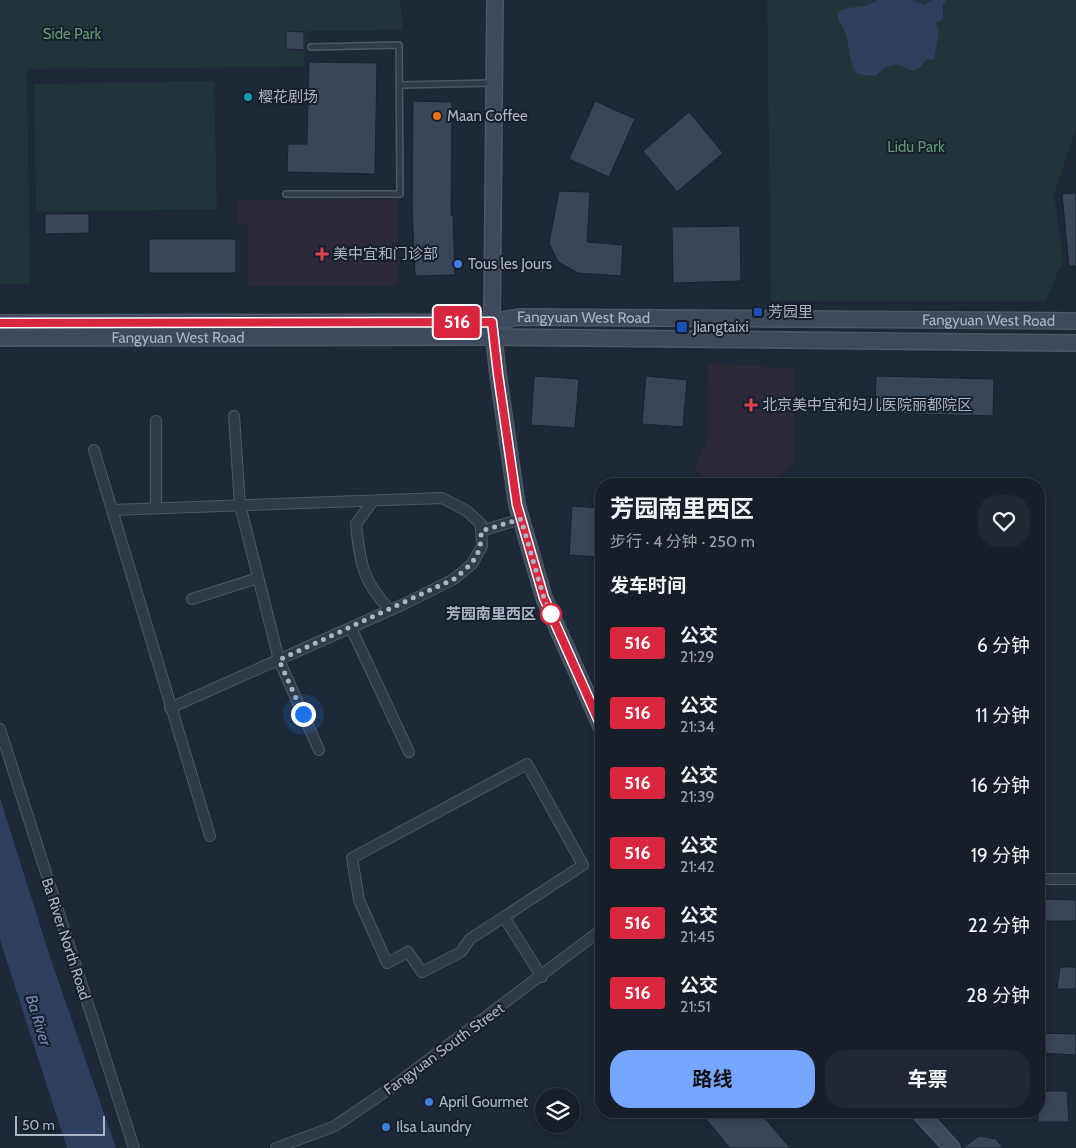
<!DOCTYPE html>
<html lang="zh">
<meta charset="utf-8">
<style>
body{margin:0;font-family:Cabin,"Noto Sans SC",sans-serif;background:#1f2732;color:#f1f3f6;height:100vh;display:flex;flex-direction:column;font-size:19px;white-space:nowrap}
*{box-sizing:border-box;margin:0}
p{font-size:16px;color:#9ea2a8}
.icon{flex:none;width:28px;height:28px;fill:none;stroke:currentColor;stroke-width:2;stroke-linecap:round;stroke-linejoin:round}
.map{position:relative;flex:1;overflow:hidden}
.drawer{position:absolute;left:595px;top:478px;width:450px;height:640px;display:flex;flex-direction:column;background:#161e2a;border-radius:20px;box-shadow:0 2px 8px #0003,0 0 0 1px #353c47}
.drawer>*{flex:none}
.badge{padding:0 10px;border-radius:4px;font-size:18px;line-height:32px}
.fabs{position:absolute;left:535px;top:1088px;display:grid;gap:10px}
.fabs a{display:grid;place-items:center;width:45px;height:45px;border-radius:50%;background:#161e2a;box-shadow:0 2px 8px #0003,0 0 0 1px #353c47;font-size:25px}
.scale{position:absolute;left:15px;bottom:12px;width:90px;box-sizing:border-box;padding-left:5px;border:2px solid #abb4c6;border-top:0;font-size:14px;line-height:18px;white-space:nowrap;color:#abb4c6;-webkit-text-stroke:4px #171f2d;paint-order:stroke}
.you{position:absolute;width:25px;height:25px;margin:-12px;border:4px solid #fff;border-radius:50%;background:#1a73e8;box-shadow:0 0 0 8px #1a73e833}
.map>.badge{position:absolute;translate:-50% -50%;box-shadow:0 0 0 2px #fff}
h2{padding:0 15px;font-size:19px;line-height:45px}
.round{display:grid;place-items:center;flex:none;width:52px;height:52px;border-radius:20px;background:#1f2732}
.head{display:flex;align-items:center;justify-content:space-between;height:85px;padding:0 15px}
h1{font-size:24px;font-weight:700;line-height:38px}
.button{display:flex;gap:10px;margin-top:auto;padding:10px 15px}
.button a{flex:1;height:58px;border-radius:20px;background:#76a6ff;color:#111;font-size:20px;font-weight:700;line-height:58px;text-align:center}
.button a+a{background:#1f2732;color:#f1f3f6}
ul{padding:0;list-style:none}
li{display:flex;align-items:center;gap:15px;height:70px;padding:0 15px}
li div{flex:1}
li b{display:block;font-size:19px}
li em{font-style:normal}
li .badge{min-width:55px;font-weight:700;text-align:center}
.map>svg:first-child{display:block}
.medical{fill:#2c2939}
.green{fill:#1f3539}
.water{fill:#2d405f}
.building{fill:#394559;stroke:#19212f}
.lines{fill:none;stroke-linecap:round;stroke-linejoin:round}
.lane-casing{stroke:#4f5767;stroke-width:8}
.street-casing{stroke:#4f5767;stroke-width:12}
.secondary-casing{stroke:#4f5767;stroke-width:18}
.lane{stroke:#313a48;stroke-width:5}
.street{stroke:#313a48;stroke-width:10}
.secondary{stroke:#3f485c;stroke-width:15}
.line-casing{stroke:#fff;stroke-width:11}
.line{stroke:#d7263d;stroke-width:8}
.walk{stroke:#abb4c6;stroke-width:5;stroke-dasharray:0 9}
.culture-dot{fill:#0f9aa8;stroke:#171f2d;stroke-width:2}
.food-dot{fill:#e8710a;stroke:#171f2d;stroke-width:2}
.health-dot{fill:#e0444e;stroke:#171f2d;stroke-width:2}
.shop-dot{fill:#3f7fe0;stroke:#171f2d;stroke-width:2}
.transit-dot{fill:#1a4fb4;stroke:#171f2d;stroke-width:2}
.stop-dot{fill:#fff;stroke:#d7263d;stroke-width:2.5}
.labels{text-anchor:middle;stroke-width:4;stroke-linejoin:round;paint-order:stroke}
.park-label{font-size:15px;fill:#619870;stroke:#171f2d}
.poi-label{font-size:15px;fill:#abb4c6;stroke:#171f2d;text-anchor:start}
.street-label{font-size:15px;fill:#abb4c6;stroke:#171f2d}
.stop-label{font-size:15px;font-weight:bold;fill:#abb4c6;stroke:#171f2d;text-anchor:end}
.water-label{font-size:16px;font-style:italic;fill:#7089b2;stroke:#171f2d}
</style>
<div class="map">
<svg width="1076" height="1148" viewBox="0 0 1076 1148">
<rect width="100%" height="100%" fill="#1d2838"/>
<!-- medical -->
<g class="medical">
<polygon points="397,199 397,286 248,286 247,223 237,223 237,200"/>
<polygon points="708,363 795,369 794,464 770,484 708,484 694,467 707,441"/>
</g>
<!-- green -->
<g class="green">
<polygon points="0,0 400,0 403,30 307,31 304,67 27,69 30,284 0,284"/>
<polygon points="767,0 1076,0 1076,128 1054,194 1063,260 1046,301 771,301"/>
<polygon points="214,81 217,209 36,212 34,84"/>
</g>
<!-- water -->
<g class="water">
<path d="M877,0H912L924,5L933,0H946L943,5V19L935,23L939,30L934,60L927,59L919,68L913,71C894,62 892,61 875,76L858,74C847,62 851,46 845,32C842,25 837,21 838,13C848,4 866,10 877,0Z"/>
<polygon points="0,798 50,957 116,1148 67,1148 0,940"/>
</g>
<!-- building -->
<g class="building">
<polygon points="286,31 304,32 304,50 286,49"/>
<polygon points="309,62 377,63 375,174 287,172 288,144 307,144"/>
<polygon points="413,101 452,102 451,215 453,215 455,275 415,276 412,207"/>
<polygon points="595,101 635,119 609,177 569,159"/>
<polygon points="689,112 723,153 677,192 643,151"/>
<polygon points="559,191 590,192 587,242 623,245 621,276 578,273 558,262 549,243"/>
<polygon points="1076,193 1076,266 1069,266 1062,194"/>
<polygon points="45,214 89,214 89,233 45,234"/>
<polygon points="740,226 741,281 673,283 672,227"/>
<rect x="149" y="239" width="87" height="34"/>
<polygon points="534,376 579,379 575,428 531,425"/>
<polygon points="646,376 687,380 683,427 642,424"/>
<polygon points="876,376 994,379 993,416 875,413"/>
<polygon points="572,506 601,508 601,557 569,555"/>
<polygon points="1045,899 1076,900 1076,921 1040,921"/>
<polygon points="1060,967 1076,967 1076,989 1057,989"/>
<polygon points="1039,1033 1076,1034 1076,1055 1039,1053"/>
<polygon points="1039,1091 1067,1091 1069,1122 1038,1122"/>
<polygon points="699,1111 759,1111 790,1148 730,1148"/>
<polygon points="979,1136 996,1139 1003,1148 963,1148"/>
</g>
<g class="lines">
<defs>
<g id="lane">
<polyline points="401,85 493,83"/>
<polyline points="286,194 400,194 399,45 311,47"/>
</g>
<g id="street">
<polyline points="234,416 240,505 279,660 319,750"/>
<polyline points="94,450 210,836"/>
<path d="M372,502L356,524C360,562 362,581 390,610"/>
<polyline points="156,508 156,421"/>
<polyline points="112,510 442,498 467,511 481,524 482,546 472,564 454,579 404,604 170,708"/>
<polyline points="481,531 521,519"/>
<polyline points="192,599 258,578"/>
<polyline points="351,628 409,752"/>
<polyline points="0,729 134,1148"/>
<polygon points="527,764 583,865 470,939 461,952 422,972 408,952 387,963 359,900 352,858"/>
<polyline points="1039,879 1076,879"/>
<polyline points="504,917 542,977"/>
<polyline points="276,1148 335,1126 395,1085 601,930"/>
</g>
<g id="secondary">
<polyline points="495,0 492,322 498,374 517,505 544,598 601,726"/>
<path id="s1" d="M0,323L492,322L519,317L1076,321"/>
<path id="s2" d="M0,338L494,337L1076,343"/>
<polyline points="918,1111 952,1148"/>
</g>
</defs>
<!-- lane casing -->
<use href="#lane" class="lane-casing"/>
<!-- street casing -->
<use href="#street" class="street-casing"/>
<!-- secondary casing -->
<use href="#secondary" class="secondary-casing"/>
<!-- lane -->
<use href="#lane" class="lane"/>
<!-- street -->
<use href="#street" class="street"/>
<!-- secondary -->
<use href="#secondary" class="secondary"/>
</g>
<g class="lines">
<defs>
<polyline id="line" points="0,323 492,322 498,374 517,505 544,598 601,726"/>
</defs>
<!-- line casing -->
<use href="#line" class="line-casing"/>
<!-- line -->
<use href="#line" class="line"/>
<!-- walk -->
<path class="walk" d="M303,714L279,660L454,579C472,564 482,556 481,531L521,519L544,598L551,614"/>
</g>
<!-- markers -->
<circle class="culture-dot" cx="248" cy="97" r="5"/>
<circle class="food-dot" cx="437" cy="116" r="5"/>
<g class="health-dot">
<path d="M319.5 246.5h5v5h5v5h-5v5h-5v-5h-5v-5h5z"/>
<path d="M748.5 397.5h5v5h5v5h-5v5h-5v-5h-5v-5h5z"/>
</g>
<g class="shop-dot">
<circle cx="458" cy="264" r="5"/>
<circle cx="429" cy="1102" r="5"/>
<circle cx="386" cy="1127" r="5"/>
</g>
<g class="transit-dot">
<rect x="753" y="307" width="10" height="10" rx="2.5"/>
<rect x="676" y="321" width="12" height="12" rx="2.5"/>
</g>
<circle class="stop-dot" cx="551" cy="614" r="10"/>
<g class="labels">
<!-- park labels -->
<g class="park-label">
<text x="72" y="39">Side Park</text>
<text x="916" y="152">Lidu Park</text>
</g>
<!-- poi labels -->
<g class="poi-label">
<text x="258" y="102">樱花剧场</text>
<text x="447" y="121">Maan Coffee</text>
<text x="333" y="259">美中宜和门诊部</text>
<text x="468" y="269">Tous les Jours</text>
<text x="768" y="317">芳园里</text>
<text x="693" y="332">Jiangtaixi</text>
<text x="762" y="410">北京美中宜和妇儿医院丽都院区</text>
<text x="439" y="1107">April Gourmet</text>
<text x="396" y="1132">Ilsa Laundry</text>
</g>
<!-- street labels -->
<g class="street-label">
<text dy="5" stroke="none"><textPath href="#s1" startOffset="584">Fangyuan West Road</textPath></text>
<text dy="5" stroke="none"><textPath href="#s1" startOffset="989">Fangyuan West Road</textPath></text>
<text dy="5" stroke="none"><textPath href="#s2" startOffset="178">Fangyuan West Road</textPath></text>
<text transform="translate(66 939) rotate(72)" y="5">Ba River North Road</text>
<text transform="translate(444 1049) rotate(-36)" y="5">Fangyuan South Street</text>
</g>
<!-- stop labels -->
<g class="stop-label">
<text x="536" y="619">芳园南里西区</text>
</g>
<!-- water labels -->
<g class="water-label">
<text transform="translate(39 1020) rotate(73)" y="6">Ba River</text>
</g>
</g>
</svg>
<div class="fabs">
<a><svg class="icon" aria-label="layers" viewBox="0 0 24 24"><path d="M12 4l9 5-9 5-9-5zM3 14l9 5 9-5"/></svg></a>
</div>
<div class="scale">50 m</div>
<div class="you" style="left:303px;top:714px"></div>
<b class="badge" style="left:457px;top:322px;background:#d7263d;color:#fff">516</b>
<section class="drawer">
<div class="head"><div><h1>芳园南里西区</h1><p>步行 · 4 分钟 · 250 m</p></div><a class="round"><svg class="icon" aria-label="heart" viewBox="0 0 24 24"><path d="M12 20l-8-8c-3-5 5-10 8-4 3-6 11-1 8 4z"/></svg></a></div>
<h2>发车时间</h2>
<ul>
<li><span class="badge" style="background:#d7263d;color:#fff">516</span><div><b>公交</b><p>21:29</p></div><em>6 分钟</em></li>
<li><span class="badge" style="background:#d7263d;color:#fff">516</span><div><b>公交</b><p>21:34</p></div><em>11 分钟</em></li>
<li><span class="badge" style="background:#d7263d;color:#fff">516</span><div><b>公交</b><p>21:39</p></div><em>16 分钟</em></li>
<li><span class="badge" style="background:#d7263d;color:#fff">516</span><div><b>公交</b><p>21:42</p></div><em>19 分钟</em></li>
<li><span class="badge" style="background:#d7263d;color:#fff">516</span><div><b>公交</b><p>21:45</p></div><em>22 分钟</em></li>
<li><span class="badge" style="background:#d7263d;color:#fff">516</span><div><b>公交</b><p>21:51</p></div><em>28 分钟</em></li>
</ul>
<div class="button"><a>路线</a><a>车票</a></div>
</section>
</div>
